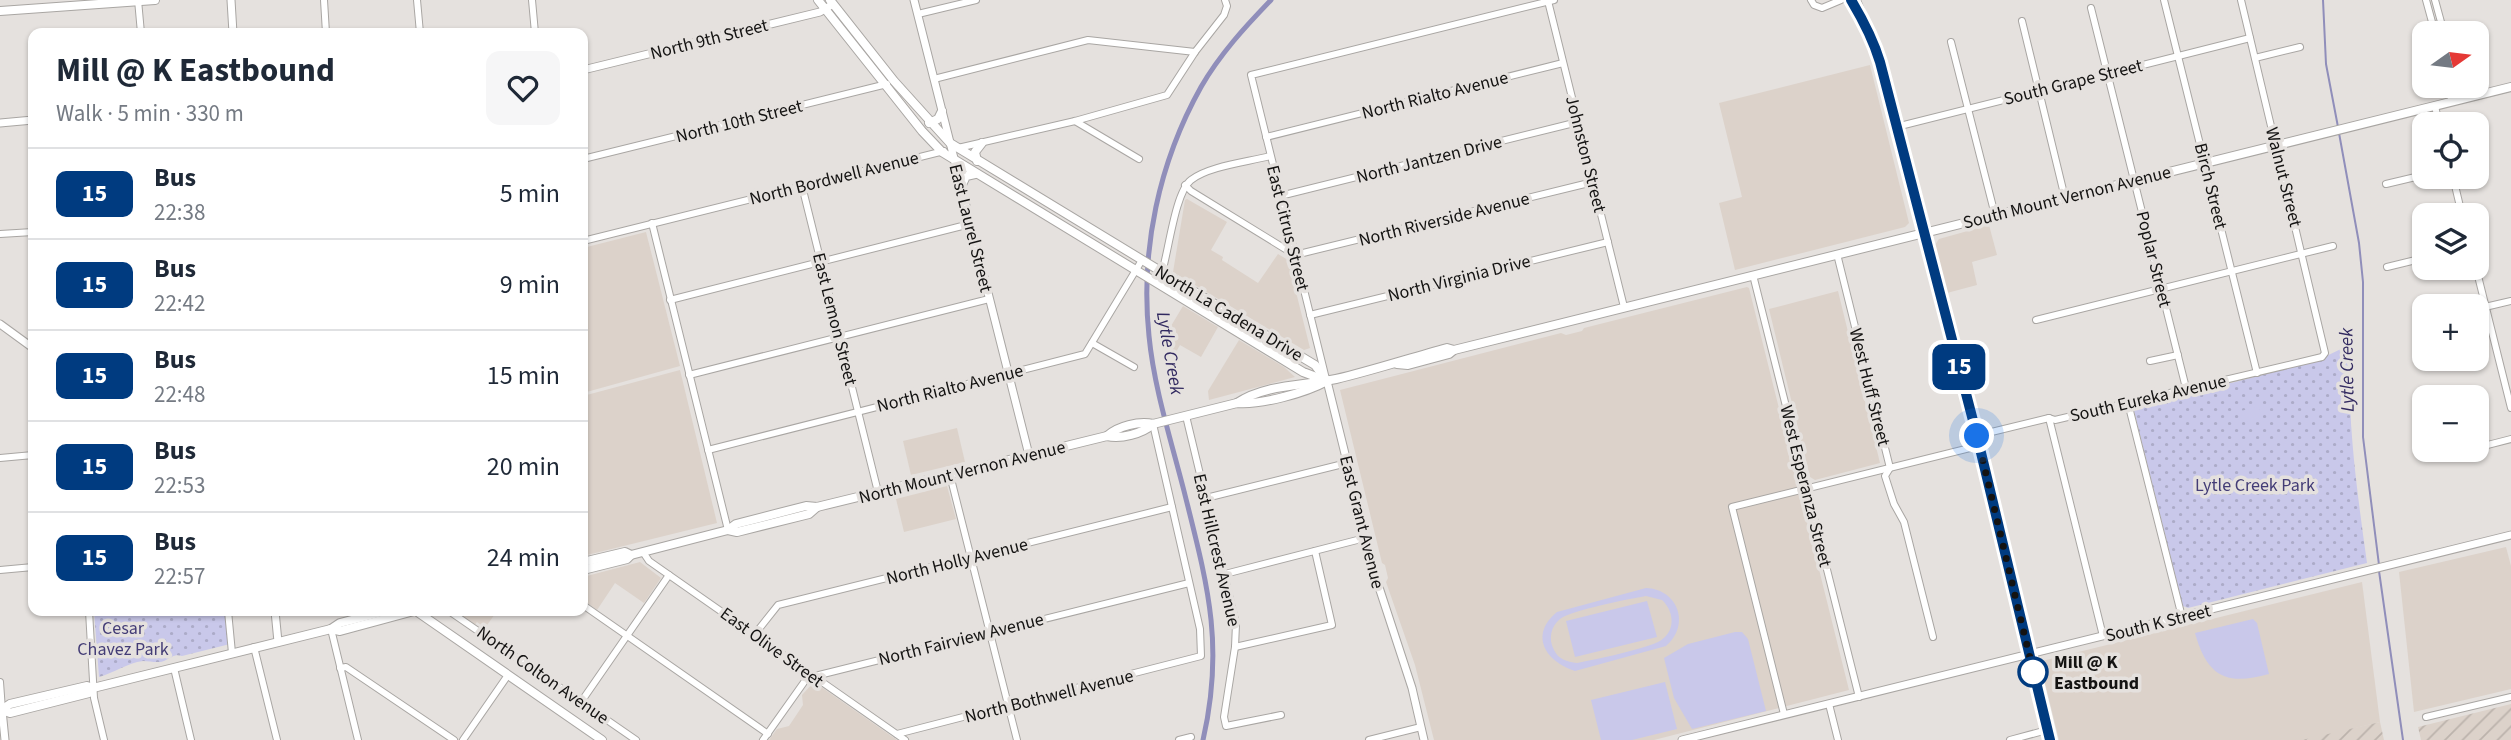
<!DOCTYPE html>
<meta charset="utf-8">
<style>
body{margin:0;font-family:"Source Sans 3",sans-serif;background:#f6f6f7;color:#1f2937;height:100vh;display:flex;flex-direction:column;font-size:26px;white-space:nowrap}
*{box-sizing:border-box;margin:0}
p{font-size:23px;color:#747a83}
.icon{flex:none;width:38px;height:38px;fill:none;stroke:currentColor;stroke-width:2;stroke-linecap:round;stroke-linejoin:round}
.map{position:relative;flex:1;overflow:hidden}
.details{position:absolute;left:28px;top:28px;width:560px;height:588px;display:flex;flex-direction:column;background:#fff;border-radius:14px;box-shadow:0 2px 5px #0004}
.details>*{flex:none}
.badge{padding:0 14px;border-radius:10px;font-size:24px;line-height:46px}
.needle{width:46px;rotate:76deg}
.controls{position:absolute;left:2412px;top:21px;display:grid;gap:14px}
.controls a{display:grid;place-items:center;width:77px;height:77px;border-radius:14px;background:#fff;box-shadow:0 2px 5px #0004;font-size:35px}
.you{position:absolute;width:35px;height:35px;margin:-18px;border:5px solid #fff;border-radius:50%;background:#1a73e8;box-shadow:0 0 0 10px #1a73e833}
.map>.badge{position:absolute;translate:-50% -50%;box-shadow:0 0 0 4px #fff}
.round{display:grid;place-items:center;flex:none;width:74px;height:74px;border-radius:14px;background:#f6f6f7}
.summary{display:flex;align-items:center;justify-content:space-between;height:119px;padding:0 28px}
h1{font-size:33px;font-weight:700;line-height:52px}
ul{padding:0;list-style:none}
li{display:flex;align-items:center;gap:21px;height:91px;padding:0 28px;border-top:2px solid #e0e1e3}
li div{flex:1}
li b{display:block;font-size:26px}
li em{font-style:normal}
li .badge{min-width:77px;font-weight:700;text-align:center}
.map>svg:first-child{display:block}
.built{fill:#dcd2ca}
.industrial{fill:url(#industrial-furrows)}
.park{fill:url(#park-dots)}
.pitch{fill:#c9c8ea;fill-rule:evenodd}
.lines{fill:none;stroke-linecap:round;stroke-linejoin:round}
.stream{stroke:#908eba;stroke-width:2}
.canal{stroke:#908eba;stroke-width:5}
.minor-casing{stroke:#a9a6a3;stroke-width:8}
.tertiary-casing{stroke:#a9a6a3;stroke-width:9}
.secondary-casing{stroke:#a9a6a3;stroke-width:10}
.minor{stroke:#fff;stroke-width:6}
.tertiary{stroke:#fff;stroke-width:7}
.secondary{stroke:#fff;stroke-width:8}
.line-casing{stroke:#fff;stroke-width:16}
.line{stroke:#003b80;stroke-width:10}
.walk{stroke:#141312;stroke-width:7;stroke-dasharray:0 12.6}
.stop-dot{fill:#fff;stroke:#003b80;stroke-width:3.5}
.labels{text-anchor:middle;stroke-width:7;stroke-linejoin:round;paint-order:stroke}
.street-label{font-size:18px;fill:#141312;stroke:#e5e1de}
.park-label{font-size:18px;fill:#433c76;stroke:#e5e1de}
.stop-label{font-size:18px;font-weight:bold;fill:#141312;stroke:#e5e1de;text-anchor:start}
.water-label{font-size:19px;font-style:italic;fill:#312960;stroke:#e5e1de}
</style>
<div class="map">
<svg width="2511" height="740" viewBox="0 0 2511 740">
<defs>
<pattern id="industrial-furrows" width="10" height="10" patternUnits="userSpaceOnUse" patternTransform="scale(1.75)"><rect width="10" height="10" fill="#dcd2ca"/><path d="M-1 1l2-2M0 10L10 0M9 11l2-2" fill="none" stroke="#bcb3ac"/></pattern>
<pattern id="park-dots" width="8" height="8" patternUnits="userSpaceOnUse" patternTransform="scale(1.75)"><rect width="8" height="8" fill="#c9c8ea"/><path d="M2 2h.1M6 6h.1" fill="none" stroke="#acabc8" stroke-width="1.8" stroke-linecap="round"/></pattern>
</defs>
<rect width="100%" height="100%" fill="#e5e1de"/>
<!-- built -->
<g class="built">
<polygon points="1870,65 1909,223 1905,227 1735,270 1719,203 1742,197 1719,103"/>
<polygon points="1187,199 1227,222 1211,250 1223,257 1222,260 1258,283 1278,254 1288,260 1310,348 1304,350 1173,272 1185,200"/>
<polygon points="1989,225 1997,255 1972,262 1977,285 1947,293 1935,245 1939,239"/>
<polygon points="646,232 680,366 583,393 583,248"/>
<polygon points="1747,287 1749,288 1849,690 1654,740 1434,740 1415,665 1386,582 1388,578 1385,565 1382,563 1340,390 1561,333 1566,335 1582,331 1584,328"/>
<polygon points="1838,291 1880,463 1815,480 1810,477 1769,309"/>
<polygon points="1183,306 1218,327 1201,357 1180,345 1176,352 1170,350 1168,331"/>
<polygon points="1239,340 1284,367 1295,377 1209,400 1208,391"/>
<polygon points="680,370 717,523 583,556 583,396"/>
<polygon points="957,428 965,462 911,475 903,441"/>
<polygon points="947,486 956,519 904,532 896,499"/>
<polygon points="2506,547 2511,566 2511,689 2414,712 2399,572"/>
<polygon points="640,562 661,578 644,603 615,583 597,610 583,600 583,577"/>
<polygon points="2362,582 2380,722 2307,740 2059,740 2040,663 2042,661"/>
<polygon points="453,611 497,611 485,628 477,622 474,626"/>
<polygon points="814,682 897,740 769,740 777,729 789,726 803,705 802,695"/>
</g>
<!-- industrial -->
<g class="industrial">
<polygon points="2511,704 2511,740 2421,740 2418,727"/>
<polygon points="2380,722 2384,740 2302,740"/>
</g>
<!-- park -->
<g class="park">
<path d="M2343,348H2350C2347,421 2357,491 2367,563L2188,608L2183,606L2134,411L2137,407L2314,362Z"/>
<path d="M94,611H231L234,643L182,656C174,654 173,657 166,660C159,664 151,661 143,661C127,663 114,673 99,677Z"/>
</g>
<!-- pitch -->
<g class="pitch">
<polygon points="2259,407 2262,418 2243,422 2240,411"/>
<path d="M1646,588C1678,589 1691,625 1666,646L1575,671C1547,662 1528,636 1557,612ZM1646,596L1662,600C1675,612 1676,633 1658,642C1641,650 1597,659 1577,663C1567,662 1558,659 1554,650C1548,639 1551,626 1560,619C1572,610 1629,599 1646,596Z"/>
<polygon points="1647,601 1657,637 1575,657 1566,621"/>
<path d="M2253,619L2257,623L2269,674C2227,686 2207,677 2195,633Z"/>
<polygon points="1735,632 1742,632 1748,639 1766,711 1692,729 1674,698 1664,658 1688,644"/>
<polygon points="1665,682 1677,729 1632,740 1601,740 1591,700"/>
</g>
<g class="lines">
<!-- stream -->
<g class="stream">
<polyline points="2323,0 2326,64 2338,127"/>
<polyline points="2339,133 2359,243 2363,282 2363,437 2379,565"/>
<polyline points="2379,571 2403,740"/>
</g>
<!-- canal -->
<path class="canal" d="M1203,740C1225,644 1207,583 1184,491C1171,440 1154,388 1149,336C1140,250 1159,162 1201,87C1220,54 1245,27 1271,0"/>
<defs>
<g id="minor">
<polyline points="138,0 141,33"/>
<polyline points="324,0 326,33"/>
<polyline points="417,0 420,33"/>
<polyline points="532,0 535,33"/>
<polyline points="1811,0 1814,5 1822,8 1841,0"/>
<polyline points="2164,0 2257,373"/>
<polyline points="2426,0 2435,33"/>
<polyline points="2435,0 2444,33"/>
<polyline points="1548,1 1624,307"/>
<polyline points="2091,8 2186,388"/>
<polyline points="918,14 976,0"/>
<polyline points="2022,21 2065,198"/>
<polyline points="1951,42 1995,215"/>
<polyline points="2255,58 2300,47"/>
<polyline points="934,79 1088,40 1195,52"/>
<polyline points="2448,86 2452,102"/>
<polyline points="2457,86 2460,100"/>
<polyline points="2435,106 2439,124"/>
<polyline points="1075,121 1139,159"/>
<polyline points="1896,127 2250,38"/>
<polyline points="1266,137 1563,63"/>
<polyline points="958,148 1075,121 1167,95 1195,52 1224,15 1227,6 1225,0"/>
<polyline points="583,159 887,84"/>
<polyline points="2453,177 2462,215"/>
<polyline points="2386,184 2424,175"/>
<polyline points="1185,185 1191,191 1295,255 1593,182"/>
<polyline points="802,186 878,492"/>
<polyline points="1280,196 1578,122"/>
<polyline points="652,223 728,530"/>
<polyline points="0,234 33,232"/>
<polyline points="583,241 944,151"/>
<polyline points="1837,254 1890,468 1885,476 1894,504 1904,522 1933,637"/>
<polyline points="2387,267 2424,258"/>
<polyline points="2476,268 2511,408"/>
<polyline points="1753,275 1859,697"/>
<path d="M1159,283C1168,259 1174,193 1191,180C1209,166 1248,162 1270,156"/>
<polyline points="670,300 970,224"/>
<polyline points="2485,307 2511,301"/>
<polyline points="1310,315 1608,242"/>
<polyline points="2036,320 2333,246"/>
<polyline points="1092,343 1134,367"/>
<polyline points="2150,361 2178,355"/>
<polyline points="689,375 989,299"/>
<polyline points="1326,379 1251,75 1554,0"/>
<polyline points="2128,403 2182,617"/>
<polyline points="1186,416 1236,624 1235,647 1224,717 1226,726 1281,715"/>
<polyline points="2049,418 2103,636"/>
<polyline points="1971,437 2049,418 2055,420 2322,357 2325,353 2241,0"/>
<polyline points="2476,448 2511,439"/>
<polyline points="708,450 1085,354 1142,260"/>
<polyline points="2453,454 2468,450"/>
<polyline points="0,458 33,455"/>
<polyline points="950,475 1017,740"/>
<polyline points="1206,498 1347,463"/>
<polyline points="643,552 649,561 905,740"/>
<polyline points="0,570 33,567"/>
<polyline points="1225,574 1365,538"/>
<polyline points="583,605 768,734"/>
<polyline points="89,611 94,698 104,740"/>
<polyline points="228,611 232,653"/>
<polyline points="449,611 636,740"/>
<polyline points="331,629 358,740"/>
<polyline points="755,634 778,605 1172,507"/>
<polyline points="254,647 277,740"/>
<polyline points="1235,647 1332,625 1315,551"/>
<polyline points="174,668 191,740"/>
<polyline points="340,668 346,667 454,740"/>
<polyline points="0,682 2,710"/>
<polyline points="581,702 669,575"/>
<polyline points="1829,704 1838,740"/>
<polyline points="1784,714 1732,507 1974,447"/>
<polyline points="2426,717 2511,697"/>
<polyline points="897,734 1201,656 1200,629 1153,424"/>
<polyline points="463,740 508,675"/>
<polyline points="763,740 807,678 1189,583"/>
<polyline points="1179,740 1191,737"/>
<polyline points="1369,740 1421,727"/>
<polyline points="2010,740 2047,730"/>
</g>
<g id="tertiary">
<polyline points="231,0 233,33"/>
<polyline points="914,0 1029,455"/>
<polyline points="583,70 820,12 833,4"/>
<polyline points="0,123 33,120"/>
<polyline points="0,324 33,348"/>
<polyline points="1327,381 1375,575 1412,688 1424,740"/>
<polyline points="275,611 278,642"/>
<polyline points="2,710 5,740"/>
<polyline points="1682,740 2511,535"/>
</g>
<g id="secondary">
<polyline points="818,0 922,131 942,152 1303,372 1327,381"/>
<polyline points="830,0 894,81 950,143 1305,359 1315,365 1327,381"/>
<polyline points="1856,0 1880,62 1977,436 2050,740"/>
<polyline points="0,11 155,0"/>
<polyline points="929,123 938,119 942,111"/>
<polyline points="977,161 975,152 982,143"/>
<polyline points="961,187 966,176 975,174"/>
<polyline points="1397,364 1408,365 1449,354 1454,350 2511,87"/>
<path d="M1237,403C1265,384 1304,386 1336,379C1374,370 1410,358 1447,348L1454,350"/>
<path d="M1107,436C1118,426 1139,421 1153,424L1237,403C1261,405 1305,393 1327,381"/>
<polyline points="728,530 737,532 809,514 817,507"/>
<polyline points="583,562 625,552 631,555"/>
<path d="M583,570L627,559L631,555L728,530L736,524L806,506L817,507L1107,436C1121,439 1142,434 1153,424"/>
<polyline points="416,611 602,740"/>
<polyline points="331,629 340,631 414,611"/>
<polyline points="2,710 10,713 89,693 93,688"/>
<polyline points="0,711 10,704 87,686 93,688 331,629 340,623 386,611"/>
</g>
</defs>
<!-- minor casing -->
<use href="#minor" class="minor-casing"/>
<!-- tertiary casing -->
<use href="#tertiary" class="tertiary-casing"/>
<!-- secondary casing -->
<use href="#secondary" class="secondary-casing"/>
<!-- minor -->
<use href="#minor" class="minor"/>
<!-- tertiary -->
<use href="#tertiary" class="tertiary"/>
<!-- secondary -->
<use href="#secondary" class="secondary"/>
</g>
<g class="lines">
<defs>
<path id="line" d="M1851,0C1863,20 1873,39 1880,62L1977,436L2050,740"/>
</defs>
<!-- line casing -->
<use href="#line" class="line-casing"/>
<!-- line -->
<use href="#line" class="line"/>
<!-- walk -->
<polyline class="walk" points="1977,436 2034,675 2033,672"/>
</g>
<!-- markers -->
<circle class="stop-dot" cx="2033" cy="672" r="14"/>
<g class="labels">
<!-- street labels -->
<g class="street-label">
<text transform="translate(709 39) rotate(-14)" y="6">North 9th Street</text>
<text transform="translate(2073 82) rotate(-14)" y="6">South Grape Street</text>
<text transform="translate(1435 95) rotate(-14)" y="6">North Rialto Avenue</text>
<text transform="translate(739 121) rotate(-14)" y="6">North 10th Street</text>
<text transform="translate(1586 154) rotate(76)" y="6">Johnston Street</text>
<text transform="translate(1429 159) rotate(-14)" y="6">North Jantzen Drive</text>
<text transform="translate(2284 177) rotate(76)" y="6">Walnut Street</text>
<text transform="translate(834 178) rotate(-14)" y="6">North Bordwell Avenue</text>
<text transform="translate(2211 186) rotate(76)" y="6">Birch Street</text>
<text transform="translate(2067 197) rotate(-14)" y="6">South Mount Vernon Avenue</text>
<text transform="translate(1444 219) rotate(-14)" y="6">North Riverside Avenue</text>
<text transform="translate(971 228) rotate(76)" y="6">East Laurel Street</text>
<text transform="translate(1288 228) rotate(76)" y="6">East Citrus Street</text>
<text transform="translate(2154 259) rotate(76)" y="6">Poplar Street</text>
<text transform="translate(1459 278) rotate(-14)" y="6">North Virginia Drive</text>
<text transform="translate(1229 313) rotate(31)" y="6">North La Cadena Drive</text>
<text transform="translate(835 319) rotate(76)" y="6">East Lemon Street</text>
<text transform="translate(1870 387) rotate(76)" y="6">West Huff Street</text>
<text transform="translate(950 388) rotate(-14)" y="6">North Rialto Avenue</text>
<text transform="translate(2148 398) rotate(-13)" y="6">South Eureka Avenue</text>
<text transform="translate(962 472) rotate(-14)" y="6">North Mount Vernon Avenue</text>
<text transform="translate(1806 486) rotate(76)" y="6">West Esperanza Street</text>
<text transform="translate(1362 522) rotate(76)" y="6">East Grant Avenue</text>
<text transform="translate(1217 550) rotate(77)" y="6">East Hillcrest Avenue</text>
<text transform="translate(957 561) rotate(-14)" y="6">North Holly Avenue</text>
<text transform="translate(2158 623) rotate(-14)" y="6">South K Street</text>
<text transform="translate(961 639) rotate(-14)" y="6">North Fairview Avenue</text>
<text transform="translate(772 647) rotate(36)" y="6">East Olive Street</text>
<text transform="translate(543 675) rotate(35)" y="6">North Colton Avenue</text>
<text transform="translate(1049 696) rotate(-14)" y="6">North Bothwell Avenue</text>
</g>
<!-- park labels -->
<g class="park-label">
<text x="2255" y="491">Lytle Creek Park</text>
<text x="123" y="634">Cesar<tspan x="123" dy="21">Chavez Park</tspan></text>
</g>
<!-- stop labels -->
<g class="stop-label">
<text x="2054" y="668">Mill @ K<tspan x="2054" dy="21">Eastbound</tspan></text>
</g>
<!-- water labels -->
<g class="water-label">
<text transform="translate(1171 353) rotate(80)" y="7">Lytle Creek</text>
<text transform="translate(2346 370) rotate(-91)" y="7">Lytle Creek</text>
</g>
</g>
</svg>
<div class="controls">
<a><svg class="needle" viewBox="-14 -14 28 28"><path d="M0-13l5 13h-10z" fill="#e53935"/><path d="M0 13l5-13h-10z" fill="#747a83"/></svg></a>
<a><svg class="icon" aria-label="locate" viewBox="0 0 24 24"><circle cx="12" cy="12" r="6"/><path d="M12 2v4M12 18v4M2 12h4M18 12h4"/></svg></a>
<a><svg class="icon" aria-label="layers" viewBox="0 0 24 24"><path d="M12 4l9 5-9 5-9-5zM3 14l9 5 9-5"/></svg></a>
<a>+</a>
<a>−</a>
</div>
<div class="you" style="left:1977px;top:436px"></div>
<b class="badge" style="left:1959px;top:367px;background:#003b80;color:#fff">15</b>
<section class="details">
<div class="summary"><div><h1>Mill @ K Eastbound</h1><p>Walk · 5 min · 330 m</p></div><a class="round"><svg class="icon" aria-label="heart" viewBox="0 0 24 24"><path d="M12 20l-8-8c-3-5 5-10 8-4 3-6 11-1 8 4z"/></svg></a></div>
<ul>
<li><span class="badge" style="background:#003b80;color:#fff">15</span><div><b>Bus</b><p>22:38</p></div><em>5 min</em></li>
<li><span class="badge" style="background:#003b80;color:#fff">15</span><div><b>Bus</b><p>22:42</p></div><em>9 min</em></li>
<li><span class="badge" style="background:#003b80;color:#fff">15</span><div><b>Bus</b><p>22:48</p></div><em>15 min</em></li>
<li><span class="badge" style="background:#003b80;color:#fff">15</span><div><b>Bus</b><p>22:53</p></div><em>20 min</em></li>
<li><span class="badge" style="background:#003b80;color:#fff">15</span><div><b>Bus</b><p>22:57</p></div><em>24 min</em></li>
</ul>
</section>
</div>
